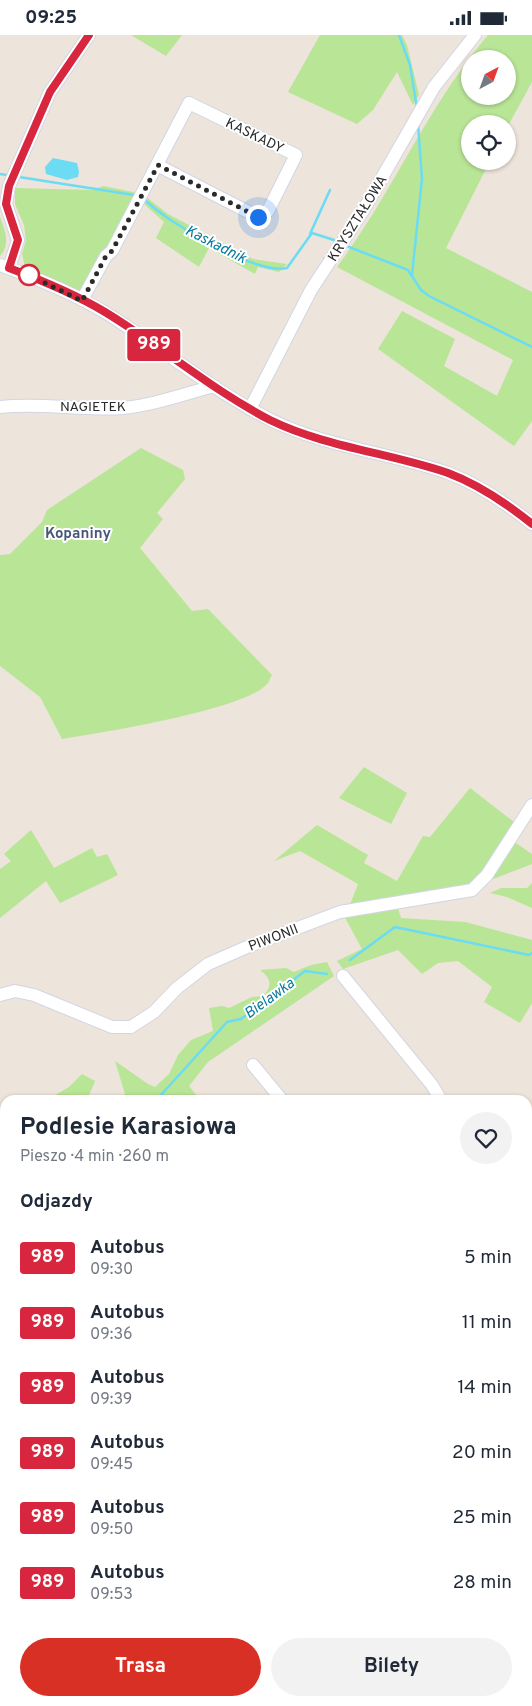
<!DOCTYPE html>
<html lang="pl">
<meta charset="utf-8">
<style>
body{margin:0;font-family:Overpass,sans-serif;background:#f2f2f3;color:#1f2937;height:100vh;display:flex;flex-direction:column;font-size:19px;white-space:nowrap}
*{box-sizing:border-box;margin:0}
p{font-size:16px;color:#747a83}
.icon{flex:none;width:28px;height:28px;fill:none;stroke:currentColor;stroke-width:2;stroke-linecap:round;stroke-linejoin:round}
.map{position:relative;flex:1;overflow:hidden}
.panel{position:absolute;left:0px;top:1060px;width:532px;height:611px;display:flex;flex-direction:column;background:#fff;border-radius:15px 15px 0 0;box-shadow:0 1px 4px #0004}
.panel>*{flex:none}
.badge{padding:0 10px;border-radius:4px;font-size:18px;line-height:32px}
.needle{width:32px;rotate:41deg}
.buttons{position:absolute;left:461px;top:15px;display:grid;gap:10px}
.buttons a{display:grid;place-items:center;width:55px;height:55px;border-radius:50%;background:#fff;box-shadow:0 1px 4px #0004;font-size:25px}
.you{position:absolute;width:25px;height:25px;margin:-12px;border:4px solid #fff;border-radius:50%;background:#1a73e8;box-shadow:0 0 0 8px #1a73e833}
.map>.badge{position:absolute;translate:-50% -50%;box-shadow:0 0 0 2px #fff}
h2{padding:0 20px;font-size:19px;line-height:45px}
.round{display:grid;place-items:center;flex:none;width:52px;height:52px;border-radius:26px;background:#f2f2f3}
.overview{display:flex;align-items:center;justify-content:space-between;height:85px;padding:0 20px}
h1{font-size:24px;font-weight:700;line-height:38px}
.button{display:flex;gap:10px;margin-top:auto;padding:10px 20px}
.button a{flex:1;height:58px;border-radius:30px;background:#d93025;color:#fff;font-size:20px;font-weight:700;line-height:58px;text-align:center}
.button a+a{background:#f2f2f3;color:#1f2937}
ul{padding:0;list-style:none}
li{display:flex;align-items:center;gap:15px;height:65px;padding:0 20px}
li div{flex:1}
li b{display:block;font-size:19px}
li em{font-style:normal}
li .badge{min-width:55px;font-weight:700;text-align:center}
.status{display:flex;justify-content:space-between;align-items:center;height:35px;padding:0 25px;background:#fff;direction:ltr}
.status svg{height:14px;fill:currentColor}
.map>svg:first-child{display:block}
.green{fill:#b9e596;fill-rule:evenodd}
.water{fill:#6bdcf3}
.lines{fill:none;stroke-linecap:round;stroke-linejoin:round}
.stream{stroke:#6bdcf3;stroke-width:2.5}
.minor-casing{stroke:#d1d6e4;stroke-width:14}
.minor{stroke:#fff;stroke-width:12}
.line-casing{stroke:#fff;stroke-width:11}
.line{stroke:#d7263d;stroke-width:8}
.walk{stroke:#2a2a2a;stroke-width:5;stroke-dasharray:0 9}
.stop-dot{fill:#fff;stroke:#d7263d;stroke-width:2.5}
.labels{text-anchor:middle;stroke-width:4;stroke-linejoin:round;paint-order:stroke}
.street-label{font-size:14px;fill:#2a2a2a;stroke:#fff}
.water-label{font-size:15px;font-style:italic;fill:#097a9f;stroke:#fff}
.neighbourhood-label{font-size:15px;font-weight:bold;fill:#49577c;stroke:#fff}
</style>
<div class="status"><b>09:25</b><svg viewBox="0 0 49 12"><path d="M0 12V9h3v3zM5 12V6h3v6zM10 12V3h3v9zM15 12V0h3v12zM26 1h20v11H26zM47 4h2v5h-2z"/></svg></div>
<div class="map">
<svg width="532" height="1671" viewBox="0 0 532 1671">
<rect width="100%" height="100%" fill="#ede4db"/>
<!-- green -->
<g class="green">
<polygon points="131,0 182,0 166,21"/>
<polygon points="320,0 402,0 407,10 419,60 413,70 397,37 373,75 357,89 288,57"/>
<path d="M488,0H532V47L508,91V89H470V126H490L446,213L532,257V386L514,411L378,314L402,276L455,304L444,331L497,361L513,325L337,232C393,157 427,72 488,0ZM470,24H508V61H470Z"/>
<polygon points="103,151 138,158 82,259 25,232 22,219 26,205 24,190 15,169 15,153 94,155"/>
<polygon points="146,162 168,179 253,224 287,229 279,237 258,232 255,239 209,213 199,232 156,203 164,187 143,168"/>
<path d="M0,182C5,196 11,209 0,221Z"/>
<path d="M141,413L183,435L185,444L157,478L163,484L140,513L192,576L208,574L272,640C270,643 269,648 266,650C243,675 100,698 62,704L40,662L0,631V520L10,519L42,487L47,475Z"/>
<polygon points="364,732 407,758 391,789 339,763"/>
<polygon points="470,753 514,787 489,830 470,850 349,872 358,849 300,816 274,826 317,790 368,820 364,828 397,846 423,801 430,802"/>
<polygon points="31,795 54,833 92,813 97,822 107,819 118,840 60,868 46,846 0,883 0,834 11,826 4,819"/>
<polygon points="513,806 532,819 532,829 488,846"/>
<polygon points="532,848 532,873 507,862 490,858 501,853 527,853"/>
<polygon points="397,870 401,883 465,887 532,905 532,968 520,988 484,967 492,952 458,926 438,928 422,939 398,915 343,934 337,926 362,914 343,879"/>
<path d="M327,927L334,941L208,1027L189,1051L200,1065H120L125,1059L115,1026L148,1049L155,1052L169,1039L178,1020L191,1005L213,996L209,973L222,971L229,973L252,962L263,961C273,951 271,943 260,935L286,933L294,937L311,930Z"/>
<polygon points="82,1039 95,1046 87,1065 47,1065 69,1052"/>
<polygon points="5,1101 5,1206 0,1210 0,1104"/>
<polygon points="5,1455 5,1501 0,1495 0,1456"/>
<polygon points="7,1666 66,1666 60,1671 9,1671"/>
<polygon points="280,1666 353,1666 347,1671 276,1671"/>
<polygon points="359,1666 452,1666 455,1671 353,1671"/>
</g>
<!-- water -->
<polygon class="water" points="53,123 77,128 79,137 78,142 67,145 46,139 45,132"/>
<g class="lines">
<!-- stream -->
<g class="stream">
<polyline points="399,0 410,30 417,73"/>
<polyline points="0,139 7,140"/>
<polyline points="19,142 134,160"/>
<path d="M146,166C169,188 256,240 287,233L312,198L334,205"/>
<polyline points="310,199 330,155"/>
<polyline points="349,212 408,235 421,255 429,261 532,312"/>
<polyline points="412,240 422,144 418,89"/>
<polyline points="350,925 395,892 529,920 532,918"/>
<polyline points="153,1065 160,1061 227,987 241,984 305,936 327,939"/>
<polyline points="0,1135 5,1132"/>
</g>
<defs>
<g id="minor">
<path d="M0,230C36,243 74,258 106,278C162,313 213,356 271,385C326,412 391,418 448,438C480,450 506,468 532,489"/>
<polyline points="9,233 18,205 6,169 9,151 50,57 89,0"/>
<polyline points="82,265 106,221 112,216 189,68 296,120 268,176 258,182 157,130"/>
<path d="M0,372C41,367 82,376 123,373C154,370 184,359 214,351"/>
<polyline points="250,374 311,255 364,174 434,52 475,0"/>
<polyline points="343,941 432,1050 439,1062 437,1065"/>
<polyline points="0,960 15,956 34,960 112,992 131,992 154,977 177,953 208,929 247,912 340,877 472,855 487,840 532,770"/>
<polyline points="253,1030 282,1065"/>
<polyline points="528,1131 532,1132"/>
<polyline points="528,1180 532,1178"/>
<polyline points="5,1654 0,1659 6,1671"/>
</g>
</defs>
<!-- minor casing -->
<use href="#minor" class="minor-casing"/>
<!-- minor -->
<use href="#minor" class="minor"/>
</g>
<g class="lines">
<defs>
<path id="line" d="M89,0L50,57L9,151L6,169L18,205L9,233C41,245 75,259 105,277C161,311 212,355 270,385C325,412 390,418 448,438C480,450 506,468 532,489"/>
</defs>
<!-- line casing -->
<use href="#line" class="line-casing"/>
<!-- line -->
<use href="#line" class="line"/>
<!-- walk -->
<polyline class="walk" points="29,240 82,266 106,221 112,216 158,130 258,182"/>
</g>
<!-- markers -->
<circle class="stop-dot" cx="29" cy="240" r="10"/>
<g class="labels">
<!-- street labels -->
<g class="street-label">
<text transform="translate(255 100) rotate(26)" y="5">KASKADY</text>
<text transform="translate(357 183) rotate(-58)" y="5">KRYSZTAŁOWA</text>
<text x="93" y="376">NAGIETEK</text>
<text transform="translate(273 902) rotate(-21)" y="5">PIWONII</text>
</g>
<!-- water labels -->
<g class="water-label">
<text transform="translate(216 209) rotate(27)" y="5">Kaskadnik</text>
<text transform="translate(269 963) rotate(-36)" y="5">Bielawka</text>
</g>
<!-- neighbourhood labels -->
<g class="neighbourhood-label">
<text x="78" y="503">Kopaniny</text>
</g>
</g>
</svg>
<div class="buttons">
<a><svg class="needle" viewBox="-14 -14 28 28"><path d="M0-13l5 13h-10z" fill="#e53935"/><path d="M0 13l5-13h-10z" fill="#747a83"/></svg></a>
<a><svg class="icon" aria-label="locate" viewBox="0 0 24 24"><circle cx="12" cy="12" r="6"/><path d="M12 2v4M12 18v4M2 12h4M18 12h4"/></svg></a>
</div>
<div class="you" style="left:258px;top:182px"></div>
<b class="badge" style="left:154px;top:310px;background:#d7263d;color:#fff">989</b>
<section class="panel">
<div class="overview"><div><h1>Podlesie Karasiowa</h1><p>Pieszo · 4 min · 260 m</p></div><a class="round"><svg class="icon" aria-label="heart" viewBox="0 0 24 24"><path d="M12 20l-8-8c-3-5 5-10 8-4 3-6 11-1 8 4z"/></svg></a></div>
<h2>Odjazdy</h2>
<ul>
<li><span class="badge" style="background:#d7263d;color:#fff">989</span><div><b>Autobus</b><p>09:30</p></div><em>5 min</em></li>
<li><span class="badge" style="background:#d7263d;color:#fff">989</span><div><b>Autobus</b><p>09:36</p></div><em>11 min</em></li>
<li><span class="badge" style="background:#d7263d;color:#fff">989</span><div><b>Autobus</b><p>09:39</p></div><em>14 min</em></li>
<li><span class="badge" style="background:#d7263d;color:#fff">989</span><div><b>Autobus</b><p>09:45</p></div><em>20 min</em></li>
<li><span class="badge" style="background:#d7263d;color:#fff">989</span><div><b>Autobus</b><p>09:50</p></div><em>25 min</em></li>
<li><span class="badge" style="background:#d7263d;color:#fff">989</span><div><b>Autobus</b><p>09:53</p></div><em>28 min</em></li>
</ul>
<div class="button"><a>Trasa</a><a>Bilety</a></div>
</section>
</div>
